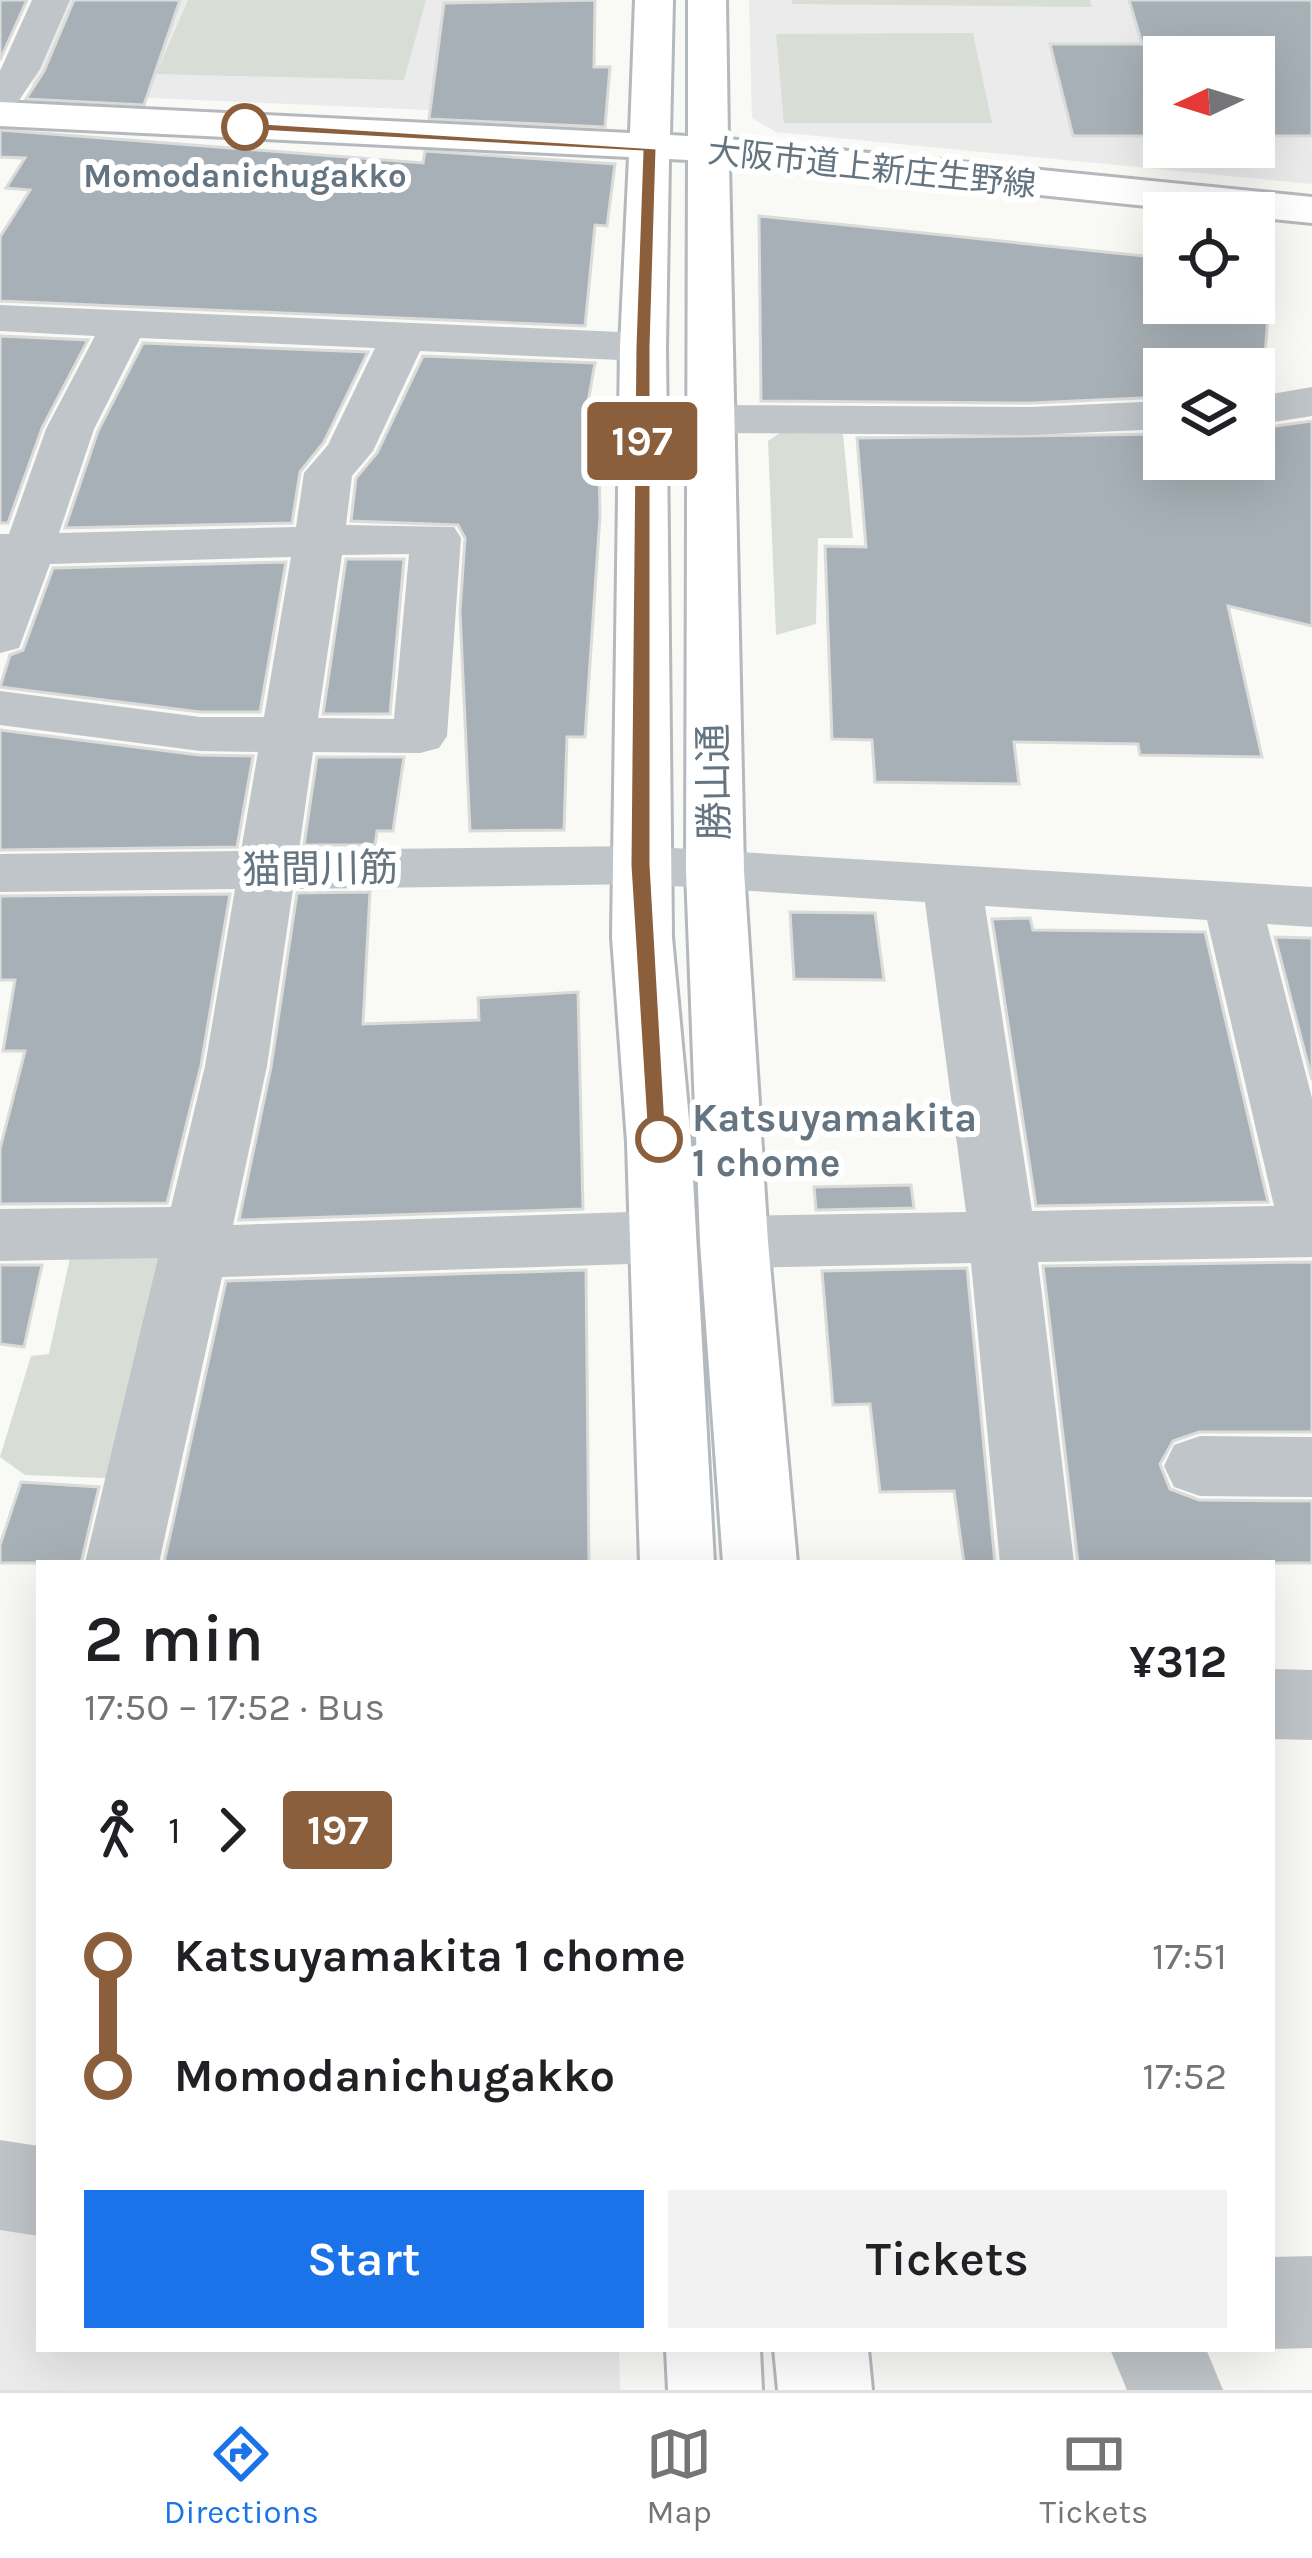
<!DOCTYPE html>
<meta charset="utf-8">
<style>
body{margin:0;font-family:Karla,"Noto Sans JP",sans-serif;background:#f2f2f2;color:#202124;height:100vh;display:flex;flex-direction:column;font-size:45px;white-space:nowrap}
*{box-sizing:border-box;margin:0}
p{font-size:39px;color:#757577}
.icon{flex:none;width:66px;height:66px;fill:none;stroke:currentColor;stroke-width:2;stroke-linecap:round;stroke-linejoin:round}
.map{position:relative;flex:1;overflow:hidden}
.panel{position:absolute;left:36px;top:1560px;width:1239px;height:792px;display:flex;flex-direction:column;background:#fff;border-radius:0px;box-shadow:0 12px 48px #0002}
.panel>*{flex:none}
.badge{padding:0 24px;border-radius:9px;font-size:42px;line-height:78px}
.needle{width:78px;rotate:266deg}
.buttons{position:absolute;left:1143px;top:36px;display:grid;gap:24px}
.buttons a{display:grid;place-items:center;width:132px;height:132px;border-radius:0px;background:#fff;box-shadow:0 12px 48px #0002;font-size:60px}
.map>.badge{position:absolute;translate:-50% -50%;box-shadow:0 0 0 6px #fff}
.legs{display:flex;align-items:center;gap:18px;height:132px;padding:0 48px;font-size:39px}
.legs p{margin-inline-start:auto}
.summary{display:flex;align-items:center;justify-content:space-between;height:204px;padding:0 48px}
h1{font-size:66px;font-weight:600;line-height:90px}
.button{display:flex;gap:24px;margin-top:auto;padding:24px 48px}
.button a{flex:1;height:138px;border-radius:0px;background:#1a73e8;color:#fff;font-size:48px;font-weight:600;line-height:138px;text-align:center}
.button a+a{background:#f2f2f2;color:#202124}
ul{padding:0 48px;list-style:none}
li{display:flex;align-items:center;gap:42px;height:120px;font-size:45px}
li i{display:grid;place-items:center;width:18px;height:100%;margin:0 15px;background:currentColor}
li i::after{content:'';width:30px;height:30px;margin:-15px;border:9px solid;border-radius:50%;background:#fff}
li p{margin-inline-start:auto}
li:first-child i{background:linear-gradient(#0000 50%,currentColor 0)}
li:last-child i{background:linear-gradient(currentColor 50%,#0000 0)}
.tab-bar{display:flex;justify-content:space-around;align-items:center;height:168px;border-top:3px solid #e0e0e0;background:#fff;font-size:33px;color:#757577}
.tab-bar a{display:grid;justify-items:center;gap:6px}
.tab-bar .selected{color:#1a73e8}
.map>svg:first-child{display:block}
.built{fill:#eaebea;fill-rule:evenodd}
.green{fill:#d8ded6}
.building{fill:#a7b0b6;stroke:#dbdbd9;stroke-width:3}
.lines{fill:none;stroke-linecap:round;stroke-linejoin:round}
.major-casing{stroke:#b4b9bd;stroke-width:6}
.minor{fill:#c0c5c9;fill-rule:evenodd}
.major{fill:#fff;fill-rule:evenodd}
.line-1{fill:#8b5e3c;stroke:#fff;stroke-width:3}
.stop-1-dot{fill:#fff;stroke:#8b5e3c;stroke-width:6}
.labels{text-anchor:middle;stroke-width:12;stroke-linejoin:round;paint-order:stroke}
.far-street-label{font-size:33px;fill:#647481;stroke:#fff}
.far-stop-label{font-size:33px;font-weight:bold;fill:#647481;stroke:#fff}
.street-label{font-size:39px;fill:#647481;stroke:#fff}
.stop-label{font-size:39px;font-weight:bold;fill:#647481;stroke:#fff;text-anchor:start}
</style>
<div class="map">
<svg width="1312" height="2390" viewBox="0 0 1312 2390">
<rect width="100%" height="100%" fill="#f9f9f6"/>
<!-- built -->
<g class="built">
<polygon points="66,0 492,0 477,108 453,111 35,93 32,83"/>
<path d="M749,0H1312V184L776,132L752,118ZM1164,57H1254V147H1164Z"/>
<polygon points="0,2213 39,2219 39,2349 619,2349 620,2390 0,2390"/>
</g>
<!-- green -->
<g class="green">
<polygon points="188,0 426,0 404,80 156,74"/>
<polygon points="792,0 1090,0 1092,7 792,4"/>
<polygon points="973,33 992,123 784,123 776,34"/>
<polygon points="780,433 843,434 853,538 818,538 816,624 776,635 768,441"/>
<polygon points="71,1253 186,1255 130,1479 25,1475 0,1457 31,1356 49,1354"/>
</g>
<!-- building -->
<g class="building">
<polygon points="0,0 27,0 0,60"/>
<polygon points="74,0 180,0 144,105 26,99 44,71"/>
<polygon points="595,0 594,67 610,67 605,127 429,119 444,3"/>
<polygon points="1129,0 1312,0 1312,136 1254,136 1254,57 1164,57 1164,136 1073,136 1050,44 1142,44"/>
<polygon points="0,130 423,163 425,151 615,164 607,226 595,225 585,326 0,301 0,237 30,190 6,188 25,158 0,157"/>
<polygon points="759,216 1164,258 1164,303 1254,303 1254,267 1272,269 1262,391 1254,392 1254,369 1164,369 1164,397 1031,403 761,401"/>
<polygon points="0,336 88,340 42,428 8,523 0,523"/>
<polygon points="143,343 368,352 324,442 300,472 292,523 65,528 98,431"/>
<polygon points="423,356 595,363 588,402 598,401 600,516 585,737 567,737 564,830 470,831 460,612 465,538 458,525 351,521 356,478 377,453"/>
<polygon points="1312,421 1312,626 1228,606 1262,757 1140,755 1138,744 1014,742 1019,784 875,782 872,740 832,739 825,546 866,547 857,438 1164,434 1164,459 1254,459 1254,429"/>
<polygon points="346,559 404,559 390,714 323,714"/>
<polygon points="286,562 260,712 200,712 0,687 10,655 23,650 53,568"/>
<polygon points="0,730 199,755 253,756 237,847 0,850"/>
<polygon points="317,757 404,757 393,831 377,831 375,845 304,845"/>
<polygon points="370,892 363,1024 479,1020 478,998 578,992 583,1209 239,1220 271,1067 297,893"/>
<polygon points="230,894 201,1065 167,1203 0,1204 0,1149 25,1051 3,1051 15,980 0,980 0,896"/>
<polygon points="790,912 875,913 884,980 794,979"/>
<polygon points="1030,918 1033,930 1205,932 1268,1202 1036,1206 992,919"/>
<polygon points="1275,937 1312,938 1312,1080"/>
<polygon points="911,1185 914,1208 816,1210 814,1187"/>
<polygon points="1312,1262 1312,1432 1199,1432 1173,1441 1160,1464 1170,1489 1199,1500 1312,1501 1312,1563 1078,1563 1043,1266"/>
<polygon points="0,1265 42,1265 24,1347 0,1344"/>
<polygon points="967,1268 995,1563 964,1563 954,1491 880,1492 870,1404 833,1405 822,1271"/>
<polygon points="586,1270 589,1563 164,1563 226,1281"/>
<polygon points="21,1482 99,1487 81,1563 0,1563 0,1545"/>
</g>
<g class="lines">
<defs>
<g id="major">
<polygon points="635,0 673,0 670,135 688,136 688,0 726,0 728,139 1312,197 1312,223 729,163 744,871 768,1242 797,1563 723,1563 700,1242 686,871 688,160 669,159 666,347 672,937 691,1142 714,1563 640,1563 627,1142 612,937 620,347 629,157 0,126 0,102 630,133"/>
<polygon points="666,2349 760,2349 762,2390 668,2390"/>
<polygon points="774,2349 868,2349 872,2390 778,2390"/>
</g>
</defs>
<!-- major casing -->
<use href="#major" class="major-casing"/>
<!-- minor -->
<g class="minor">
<polygon points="32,0 70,0 40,69 14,108 0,112 0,71"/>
<path d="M0,305L643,333L659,337L666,347L659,357L643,361L420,351L373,451L352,476L346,525L454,527L461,538L447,736L439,748L420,753L313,752L299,850L641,846L1312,887V927L1267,924L1312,1098V1257L1038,1262L1074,1563H1000L971,1263L734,1268L710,1260L700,1242L710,1224L734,1216L966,1212L925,902L641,884L293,889L267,1066L233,1225L661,1211L685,1219L695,1237L685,1255L661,1263L222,1277L159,1563H85L158,1258L0,1261V1209L171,1207L205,1066L235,889L0,892V854L241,851L258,752L200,751L0,725V691L200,717H264L291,557L50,564L19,648L0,653V534H9L46,429L95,336L0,331ZM140,338L375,348L328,445L304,473L296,527L59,533L94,429ZM409,554L394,719L318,718L342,555ZM985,906L1207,920L1274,1206L1032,1211Z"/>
<polygon points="1312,387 1312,416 1254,425 1254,397"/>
<polygon points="1164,401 1164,429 1031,435 708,433 691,429 684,419 691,409 708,405 1031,407"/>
<polygon points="1200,1436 1312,1437 1312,1497 1200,1496 1174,1487 1164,1466 1174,1445"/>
<polygon points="1272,1669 1312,1670 1312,1740 1272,1739"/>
<polygon points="0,2140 39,2146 39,2236 0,2230"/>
<polygon points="1312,2256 1312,2348 1272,2349 1271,2349 1272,2257"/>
<polygon points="1110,2349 1206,2349 1223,2390 1127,2390"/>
</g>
<!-- major -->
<use href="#major" class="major"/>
</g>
<!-- line-1 -->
<polygon class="line-1" points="245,122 657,148 651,347 651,865 667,1145 659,1148 647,1139 630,865 635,347 642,152 240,130"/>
<!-- markers -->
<g class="stop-1-dot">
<circle cx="245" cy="127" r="21"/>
<circle cx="659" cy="1139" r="21"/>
</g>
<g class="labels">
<!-- far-street labels -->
<g class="far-street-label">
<text transform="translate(872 167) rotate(6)" y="12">大阪市道上新庄生野線</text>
</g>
<!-- far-stop labels -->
<g class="far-stop-label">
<text x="245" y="187">Momodanichugakko</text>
</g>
<!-- street labels -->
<g class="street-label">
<text transform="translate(713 782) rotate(-91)" y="14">勝山通</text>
<text transform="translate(320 868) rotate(-1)" y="14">猫間川筋</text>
</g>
<!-- stop labels -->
<g class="stop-label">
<text x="692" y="1131">Katsuyamakita<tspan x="692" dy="45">1 chome</tspan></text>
</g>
</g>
</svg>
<div class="buttons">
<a><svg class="needle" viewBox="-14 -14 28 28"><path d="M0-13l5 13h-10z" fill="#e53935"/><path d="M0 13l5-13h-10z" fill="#757577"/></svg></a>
<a><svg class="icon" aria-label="locate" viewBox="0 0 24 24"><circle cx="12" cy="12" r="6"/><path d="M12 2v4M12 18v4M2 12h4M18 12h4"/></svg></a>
<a><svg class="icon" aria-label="layers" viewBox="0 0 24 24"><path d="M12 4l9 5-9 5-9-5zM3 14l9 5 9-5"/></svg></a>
</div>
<b class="badge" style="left:642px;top:441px;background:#8b5e3c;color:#fff">197</b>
<section class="panel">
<div class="summary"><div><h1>2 min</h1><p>17:50 – 17:52 · Bus</p></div><b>¥312</b></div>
<div class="legs"><svg class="icon" aria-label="walk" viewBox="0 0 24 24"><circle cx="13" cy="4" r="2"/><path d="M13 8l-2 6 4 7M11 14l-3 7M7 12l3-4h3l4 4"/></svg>1<svg class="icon" aria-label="forward" viewBox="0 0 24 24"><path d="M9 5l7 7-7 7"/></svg><b class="badge" style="background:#8b5e3c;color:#fff">197</b></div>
<ul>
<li><i style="color:#8b5e3c"></i><b>Katsuyamakita 1 chome</b><p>17:51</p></li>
<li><i style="color:#8b5e3c"></i><b>Momodanichugakko</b><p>17:52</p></li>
</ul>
<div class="button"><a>Start</a><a>Tickets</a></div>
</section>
</div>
<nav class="tab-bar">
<a class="selected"><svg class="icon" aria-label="directions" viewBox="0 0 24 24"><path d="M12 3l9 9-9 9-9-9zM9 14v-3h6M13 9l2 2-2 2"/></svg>Directions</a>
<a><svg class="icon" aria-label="map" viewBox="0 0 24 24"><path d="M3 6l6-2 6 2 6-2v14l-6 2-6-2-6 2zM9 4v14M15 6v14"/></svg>Map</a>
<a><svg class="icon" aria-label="tickets" viewBox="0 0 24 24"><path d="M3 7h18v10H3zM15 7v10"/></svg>Tickets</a>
</nav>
